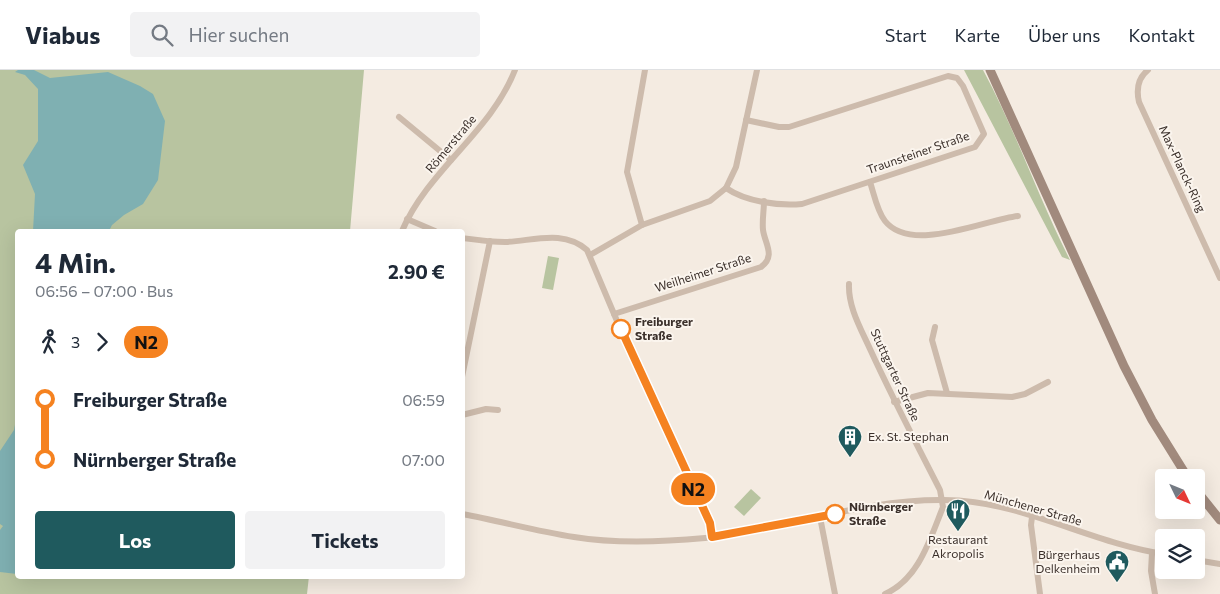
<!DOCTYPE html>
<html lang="de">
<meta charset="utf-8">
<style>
body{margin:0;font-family:Commissioner,sans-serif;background:#f2f2f3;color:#1f2937;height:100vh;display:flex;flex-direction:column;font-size:19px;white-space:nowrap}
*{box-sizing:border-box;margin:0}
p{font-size:16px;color:#747a83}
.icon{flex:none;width:28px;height:28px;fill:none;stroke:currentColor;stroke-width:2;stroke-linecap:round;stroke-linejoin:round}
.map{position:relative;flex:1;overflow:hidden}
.side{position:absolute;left:15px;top:159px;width:450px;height:350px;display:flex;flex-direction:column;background:#fff;border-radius:5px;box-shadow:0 5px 20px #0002}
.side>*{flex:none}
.badge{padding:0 10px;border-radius:16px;font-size:18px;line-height:32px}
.needle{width:32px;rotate:133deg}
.tools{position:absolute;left:1155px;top:399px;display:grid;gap:10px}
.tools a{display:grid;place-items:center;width:50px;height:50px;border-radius:5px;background:#fff;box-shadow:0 5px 20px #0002;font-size:25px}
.map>.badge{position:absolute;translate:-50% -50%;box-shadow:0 0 0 2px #fff}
.legs{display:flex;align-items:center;gap:8px;height:55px;padding:0 20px;font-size:16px}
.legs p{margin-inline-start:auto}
.headline{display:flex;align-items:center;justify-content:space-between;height:85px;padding:0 20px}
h1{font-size:28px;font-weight:700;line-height:38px}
.action{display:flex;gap:10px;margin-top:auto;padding:10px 20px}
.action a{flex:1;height:58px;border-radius:5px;background:#1f5a5e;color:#fff;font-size:20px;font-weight:700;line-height:58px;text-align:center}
.action a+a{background:#f2f2f3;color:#1f2937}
ul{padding:0 20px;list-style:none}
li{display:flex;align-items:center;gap:18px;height:60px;font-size:19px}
li i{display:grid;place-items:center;width:8px;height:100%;margin:0 6px;background:currentColor}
li i::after{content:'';width:12px;height:12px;margin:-6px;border:4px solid;border-radius:50%;background:#fff}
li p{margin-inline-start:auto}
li:first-child i{background:linear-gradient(#0000 50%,currentColor 0)}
li:last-child i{background:linear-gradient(currentColor 50%,#0000 0)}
header{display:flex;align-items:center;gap:30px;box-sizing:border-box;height:70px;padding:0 25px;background:#fff;border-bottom:1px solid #e0e1e3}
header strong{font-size:24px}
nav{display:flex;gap:28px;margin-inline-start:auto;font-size:18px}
.search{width:350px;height:45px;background:#f2f2f3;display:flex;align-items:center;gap:12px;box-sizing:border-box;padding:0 18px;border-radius:5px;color:#747a83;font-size:19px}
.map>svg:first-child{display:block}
.green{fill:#b8c4a0}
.water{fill:#7fb0b2}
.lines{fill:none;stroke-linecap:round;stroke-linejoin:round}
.minor{stroke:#cdbbac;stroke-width:6}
.secondary{stroke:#a18a7d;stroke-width:9}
.line-1-casing{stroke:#fff;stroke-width:11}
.line-1{stroke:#f58220;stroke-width:8}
.stop-1-dot{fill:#fff;stroke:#f58220;stroke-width:2.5}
.labels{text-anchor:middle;stroke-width:4;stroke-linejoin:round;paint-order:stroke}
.street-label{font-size:12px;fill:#3b302b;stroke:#fbf5ee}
.stop-label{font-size:12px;font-weight:bold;fill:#3b302b;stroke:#fbf5ee;text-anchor:start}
.poi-label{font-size:12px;fill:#3b302b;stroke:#fbf5ee;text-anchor:start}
</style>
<header>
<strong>Viabus</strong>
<div class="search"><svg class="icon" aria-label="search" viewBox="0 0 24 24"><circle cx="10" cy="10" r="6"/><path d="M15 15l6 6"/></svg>Hier suchen</div>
<nav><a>Start</a><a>Karte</a><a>Über uns</a><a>Kontakt</a></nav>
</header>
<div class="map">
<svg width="1220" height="524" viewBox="0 0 1220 524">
<rect width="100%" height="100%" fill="#f4ebe1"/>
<!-- green -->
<g class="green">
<polygon points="0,0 364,0 350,161 18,161 18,506 309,506 307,524 0,524"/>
<path d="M964,0H983C1016,61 1038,127 1070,190L1062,187Z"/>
<polygon points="548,186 559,188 553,220 542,218"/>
<polygon points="751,419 761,428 744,446 734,437"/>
</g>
<!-- water -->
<g class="water">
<polygon points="18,0 34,0 50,8 108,2 140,16 153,24 165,51 158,110 143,134 124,145 112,155 109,161 33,161 35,124 23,95 38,71 38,19 25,5 15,2"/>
<polygon points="17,344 17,504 0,502 0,460 3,456 0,454 0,381 14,360"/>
</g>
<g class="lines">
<!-- minor -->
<g class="minor">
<path d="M1148,0C1138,8 1136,19 1139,32L1220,208"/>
<polyline points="399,47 451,90"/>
<path d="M870,112C874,124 877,141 885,151C911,184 984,150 1018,146"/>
<path d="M726,118C746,132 779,136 802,134L975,77L984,64L963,16L957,8L948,6L789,57H779L746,50"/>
<polyline points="407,149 435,161"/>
<polyline points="642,155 627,102 645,0"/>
<path d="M402,161C428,100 491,62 515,0"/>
<path d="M462,168C477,170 491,172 505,172C533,171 563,159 587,180L628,277L709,453L713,467"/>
<polyline points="590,185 642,155 710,131 726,118 736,97 757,0"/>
<path d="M849,214C848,237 861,259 870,279C892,327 916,373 940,420L943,437C930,469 919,509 885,524"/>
<path d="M614,244L761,197C776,186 765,174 763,160C762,150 764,140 764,131"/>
<polyline points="935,257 932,270 947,323"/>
<polyline points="462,307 490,171"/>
<polyline points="894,332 928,323 1012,327 1025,324 1048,312"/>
<polyline points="462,345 486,339 498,340"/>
<path d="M462,444C500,451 536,461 574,467C617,474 662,472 705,468C786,459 863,429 944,430C1020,430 1090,473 1164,484"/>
<polyline points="820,447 835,524"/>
<polyline points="1032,447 1031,455 1040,524"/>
<polyline points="1152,483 1151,501 1155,524"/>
<polyline points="1196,490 1220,494"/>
</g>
<!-- secondary -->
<g class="secondary">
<polyline points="990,0 1124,296 1152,350 1188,408"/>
<polyline points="1196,420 1220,450"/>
</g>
</g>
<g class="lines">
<defs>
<polyline id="line-1" points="621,259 710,453 712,467 835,444"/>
</defs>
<!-- line-1 casing -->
<use href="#line-1" class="line-1-casing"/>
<!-- line-1 -->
<use href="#line-1" class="line-1"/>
</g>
<!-- icons -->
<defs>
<symbol id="building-pin" viewBox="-11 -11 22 30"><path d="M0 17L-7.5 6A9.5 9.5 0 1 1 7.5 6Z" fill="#1f5a5e" stroke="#fbf5ee"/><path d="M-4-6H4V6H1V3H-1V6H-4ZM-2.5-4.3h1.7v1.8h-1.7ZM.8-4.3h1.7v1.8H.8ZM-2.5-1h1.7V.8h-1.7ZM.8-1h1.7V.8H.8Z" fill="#fff"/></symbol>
<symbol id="restaurant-pin" viewBox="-11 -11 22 30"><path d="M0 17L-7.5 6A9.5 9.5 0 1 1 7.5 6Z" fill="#1f5a5e" stroke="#fbf5ee"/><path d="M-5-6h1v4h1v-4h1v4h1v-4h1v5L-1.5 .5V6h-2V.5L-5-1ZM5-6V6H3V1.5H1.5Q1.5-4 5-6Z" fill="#fff"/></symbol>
<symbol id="civic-pin" viewBox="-11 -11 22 30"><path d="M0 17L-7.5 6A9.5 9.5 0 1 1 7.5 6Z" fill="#1f5a5e" stroke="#fbf5ee"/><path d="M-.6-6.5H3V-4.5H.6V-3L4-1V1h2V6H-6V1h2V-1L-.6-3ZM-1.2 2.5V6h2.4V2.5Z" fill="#fff"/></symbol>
</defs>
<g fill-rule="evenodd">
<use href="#building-pin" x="836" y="353" width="28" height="38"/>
<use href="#restaurant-pin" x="944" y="427" width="28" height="38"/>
<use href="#civic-pin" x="1103" y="478" width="28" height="38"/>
</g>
<!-- markers -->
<g class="stop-1-dot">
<circle cx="621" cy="259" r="9"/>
<circle cx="835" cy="444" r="9"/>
</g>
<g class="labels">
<!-- street labels -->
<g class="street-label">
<text transform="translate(451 74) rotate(-50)" y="4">Römerstraße</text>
<text transform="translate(918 83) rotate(-19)" y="4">Traunsteiner Straße</text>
<text transform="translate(1182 99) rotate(65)" y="4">Max-Planck-Ring</text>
<text transform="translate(703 203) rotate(-18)" y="4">Weilheimer Straße</text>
<text transform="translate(895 305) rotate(65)" y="4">Stuttgarter Straße</text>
<text transform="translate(1033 438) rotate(16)" y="4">Münchener Straße</text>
</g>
<!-- stop labels -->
<g class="stop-label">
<text x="635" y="256">Freiburger<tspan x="635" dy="14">Straße</tspan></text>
<text x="849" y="441">Nürnberger<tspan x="849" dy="14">Straße</tspan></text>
</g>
<!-- poi labels -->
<g class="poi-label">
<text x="868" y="371">Ex. St. Stephan</text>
<text x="958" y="474" text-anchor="middle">Restaurant<tspan x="958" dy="14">Akropolis</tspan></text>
<text x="1100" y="489" text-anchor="end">Bürgerhaus<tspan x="1100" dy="14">Delkenheim</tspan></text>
</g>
</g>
</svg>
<div class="tools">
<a><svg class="needle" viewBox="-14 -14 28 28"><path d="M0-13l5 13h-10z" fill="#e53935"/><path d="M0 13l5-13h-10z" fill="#747a83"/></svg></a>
<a><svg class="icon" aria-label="layers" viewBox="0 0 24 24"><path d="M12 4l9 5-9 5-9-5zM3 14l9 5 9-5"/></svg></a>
</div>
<b class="badge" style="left:693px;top:419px;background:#f58220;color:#111">N2</b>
<section class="side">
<div class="headline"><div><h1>4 Min.</h1><p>06:56 – 07:00 · Bus</p></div><b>2.90 €</b></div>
<div class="legs"><svg class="icon" aria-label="walk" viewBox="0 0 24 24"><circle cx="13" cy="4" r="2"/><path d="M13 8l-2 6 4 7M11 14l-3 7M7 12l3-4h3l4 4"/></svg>3<svg class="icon" aria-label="forward" viewBox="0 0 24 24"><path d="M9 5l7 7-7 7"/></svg><b class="badge" style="background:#f58220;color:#111">N2</b></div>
<ul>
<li><i style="color:#f58220"></i><b>Freiburger Straße</b><p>06:59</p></li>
<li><i style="color:#f58220"></i><b>Nürnberger Straße</b><p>07:00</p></li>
</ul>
<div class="action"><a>Los</a><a>Tickets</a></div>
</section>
</div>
